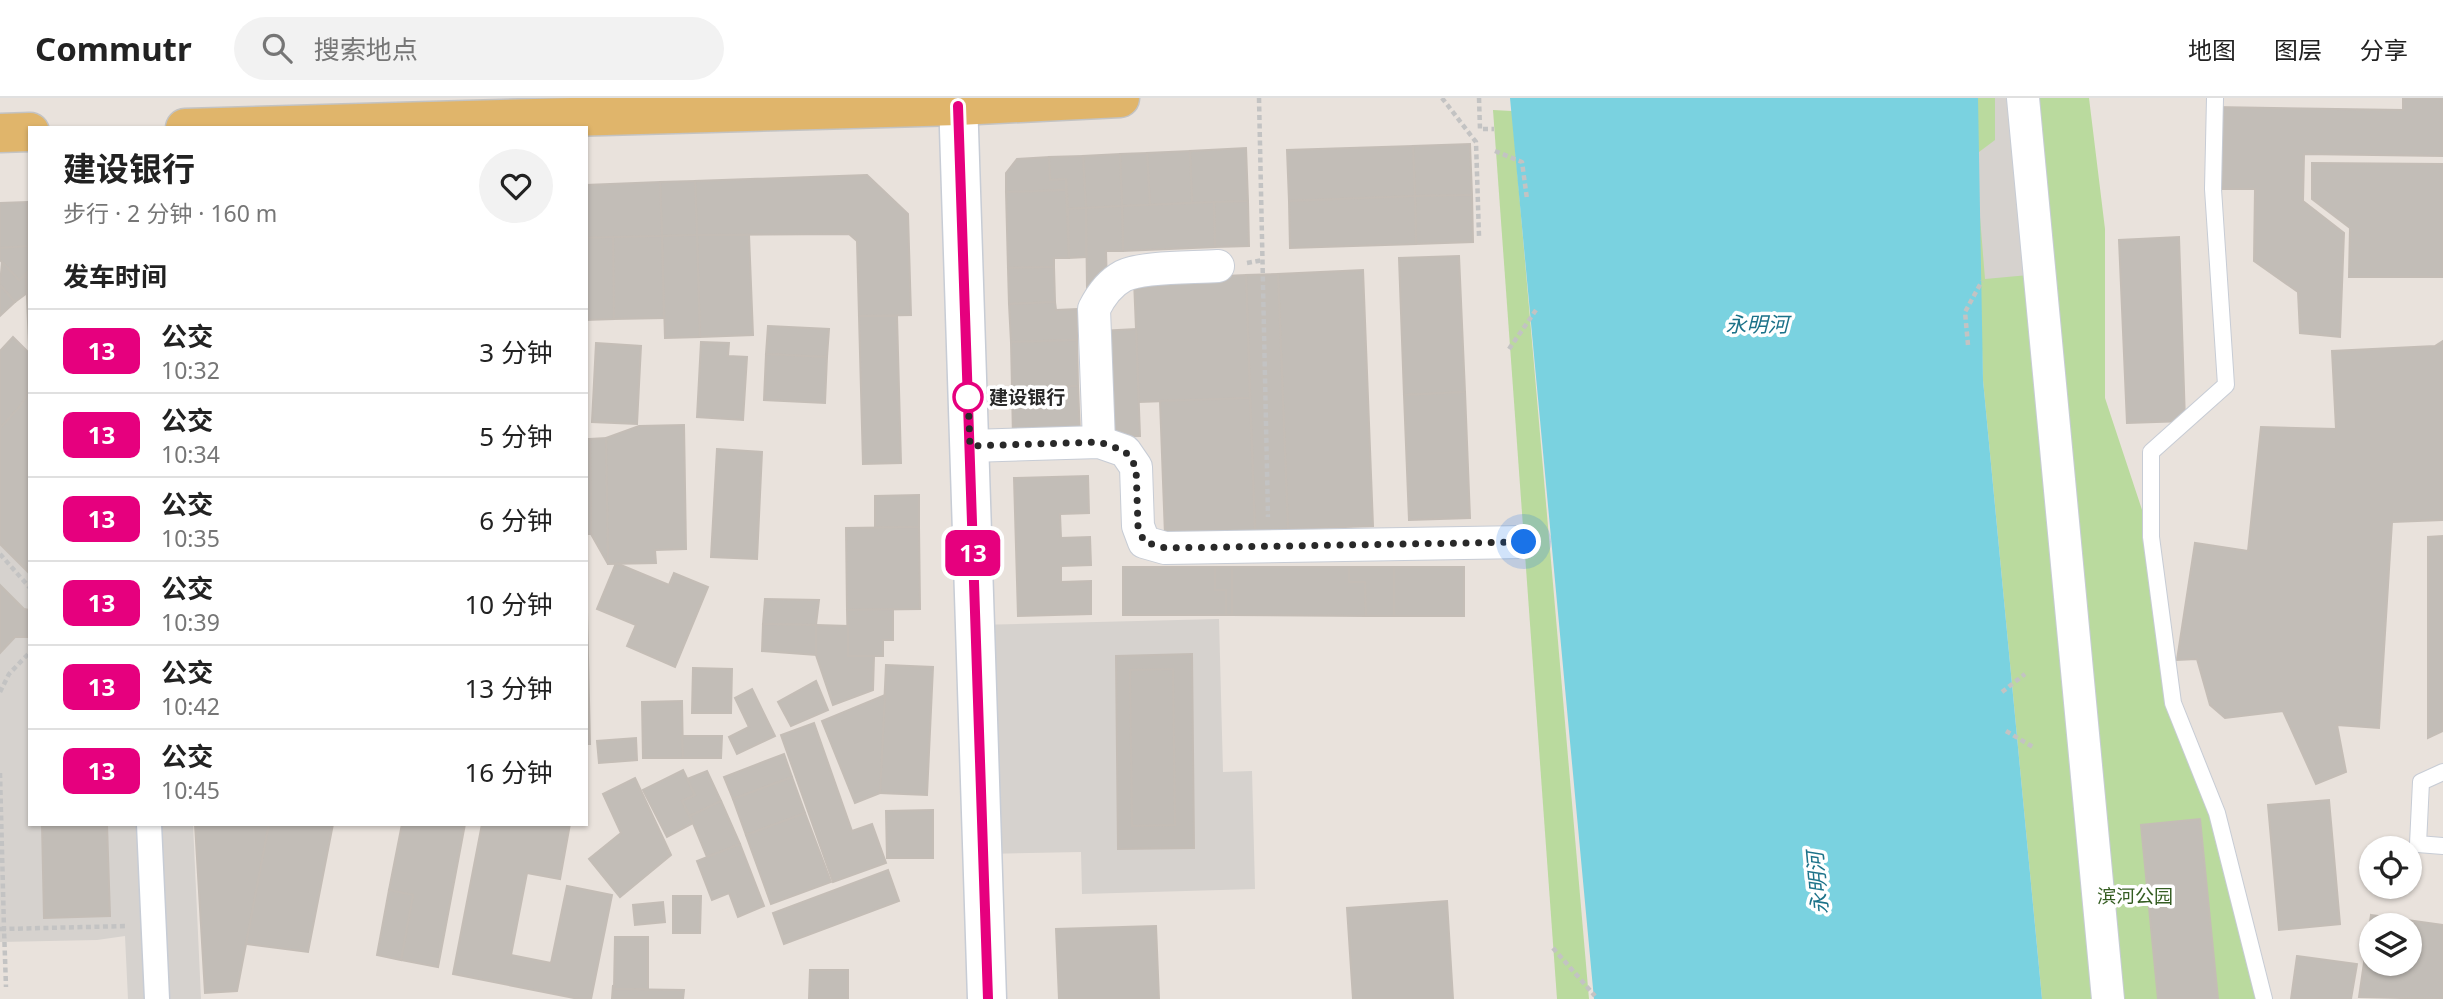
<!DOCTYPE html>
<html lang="zh">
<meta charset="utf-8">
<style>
body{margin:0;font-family:"Noto Sans","Noto Sans SC",sans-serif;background:#f2f2f2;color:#222;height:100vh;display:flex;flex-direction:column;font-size:26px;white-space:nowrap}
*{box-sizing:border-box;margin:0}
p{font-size:23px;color:#767676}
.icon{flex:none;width:38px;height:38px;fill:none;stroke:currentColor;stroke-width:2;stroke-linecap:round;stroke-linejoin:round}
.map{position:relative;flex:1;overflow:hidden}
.drawer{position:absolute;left:28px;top:28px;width:560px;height:700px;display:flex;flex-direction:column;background:#fff;border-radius:0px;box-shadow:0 2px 5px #0004}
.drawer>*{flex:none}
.badge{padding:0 14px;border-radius:10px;font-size:24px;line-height:46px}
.tools{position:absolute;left:2359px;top:738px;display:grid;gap:14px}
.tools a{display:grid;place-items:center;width:63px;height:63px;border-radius:50%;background:#fff;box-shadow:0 2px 5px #0004;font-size:35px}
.you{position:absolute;width:35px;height:35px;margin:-18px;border:5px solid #fff;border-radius:50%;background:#1a73e8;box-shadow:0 0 0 10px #1a73e833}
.map>.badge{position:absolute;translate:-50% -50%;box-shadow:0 0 0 4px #fff}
h2{padding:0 35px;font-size:26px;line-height:63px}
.round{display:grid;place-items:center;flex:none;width:74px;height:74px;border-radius:37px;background:#f2f2f2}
.summary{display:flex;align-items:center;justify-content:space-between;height:119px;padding:0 35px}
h1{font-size:33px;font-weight:700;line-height:52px}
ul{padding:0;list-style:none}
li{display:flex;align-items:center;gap:21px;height:84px;padding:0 35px;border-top:2px solid #e0e0e0}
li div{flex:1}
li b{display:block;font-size:26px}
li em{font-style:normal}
li .badge{min-width:77px;font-weight:700;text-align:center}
header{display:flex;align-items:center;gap:42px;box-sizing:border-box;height:98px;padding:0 35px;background:#fff;border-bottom:2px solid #e0e0e0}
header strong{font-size:33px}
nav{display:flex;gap:38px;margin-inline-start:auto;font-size:24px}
.search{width:490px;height:63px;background:#f2f2f2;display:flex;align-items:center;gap:18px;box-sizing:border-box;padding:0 24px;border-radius:38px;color:#767676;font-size:26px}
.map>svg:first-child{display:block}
.green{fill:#bada9e}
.plaza{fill:#d6d2ce;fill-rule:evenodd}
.water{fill:#7ad2e0}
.building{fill:#c2bdb7;stroke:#c4bdb6;stroke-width:2;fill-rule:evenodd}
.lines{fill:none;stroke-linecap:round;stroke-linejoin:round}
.service-casing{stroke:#c7ccd5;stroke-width:18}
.pedestrian-casing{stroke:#c7ccd5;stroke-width:27}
.minor-casing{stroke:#c7ccd5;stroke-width:34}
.secondary-casing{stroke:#c7ccd5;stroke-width:41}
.primary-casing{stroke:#c3c3c3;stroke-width:41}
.path{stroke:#c3c3c3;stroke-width:4.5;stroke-dasharray:5 3.5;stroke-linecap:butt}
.service{stroke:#fff;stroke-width:16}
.pedestrian{stroke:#fff;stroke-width:24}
.minor{stroke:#fff;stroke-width:32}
.secondary{stroke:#fff;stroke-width:38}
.primary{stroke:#e0b56b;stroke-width:38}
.line-casing{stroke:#fff;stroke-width:16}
.line{stroke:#e6007e;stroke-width:10}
.walk{stroke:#292929;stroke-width:7;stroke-dasharray:0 12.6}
.stop-dot{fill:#fff;stroke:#e6007e;stroke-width:3.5}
.labels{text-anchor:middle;stroke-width:7;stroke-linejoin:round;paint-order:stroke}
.stop-label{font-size:19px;font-weight:bold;fill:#292929;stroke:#fff;text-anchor:start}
.park-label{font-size:19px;fill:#355d22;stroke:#fff}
.water-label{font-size:21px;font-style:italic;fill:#1c7289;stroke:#fff}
</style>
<header>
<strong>Commutr</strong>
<div class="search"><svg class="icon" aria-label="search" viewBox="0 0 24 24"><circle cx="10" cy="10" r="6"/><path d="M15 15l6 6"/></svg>搜索地点</div>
<nav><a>地图</a><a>图层</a><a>分享</a></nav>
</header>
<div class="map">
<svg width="2443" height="901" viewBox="0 0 2443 901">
<rect width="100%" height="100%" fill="#e9e2dc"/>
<!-- green -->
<g class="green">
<polygon points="1974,0 2089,0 2105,131 2105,300 2151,439 2173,605 2217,715 2269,901 2042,901 1983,282"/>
<polygon points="1493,12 1512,13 1589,901 1557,901"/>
</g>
<!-- plaza -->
<g class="plaza">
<polygon points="1995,0 2023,0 2040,176 1985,181 1975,57 1995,42"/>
<polygon points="0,446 30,476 30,512 24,511 0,487"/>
<path d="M1219,521L1223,674L1252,673L1255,791L1082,796L1081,754L983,756L975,527ZM1192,556L1194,750L1119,751L1116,558Z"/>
<polygon points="15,539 30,539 30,726 42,726 44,820 110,818 107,726 193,726 201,901 128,901 125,838 97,842 0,844 0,555"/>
</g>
<!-- water -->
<polygon class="water" points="1510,0 1978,0 1983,282 2042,901 1594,901"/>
<!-- building -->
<g class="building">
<polygon points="2403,0 2443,0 2443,58 2304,56 2303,103 2344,135 2340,239 2300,235 2298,194 2254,163 2255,91 2213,91 2215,9 2403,12"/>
<polygon points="1470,46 1472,97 1415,98 1413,48"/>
<polygon points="1413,48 1415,98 1289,103 1287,52"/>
<polygon points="1246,50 1248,103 1192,105 1190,53"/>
<polygon points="1190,53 1192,105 1150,107 1147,55"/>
<polygon points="1147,55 1150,107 1122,108 1120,56"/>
<polygon points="1120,56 1122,108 1086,110 1083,58"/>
<polygon points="1083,58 1086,110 1068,111 1066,81 1050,82 1049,59"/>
<polygon points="1049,59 1050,82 1066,81 1066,92 1006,94 1006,75 1017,61"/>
<polygon points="2312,65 2443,66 2443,179 2349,179 2350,130 2312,101"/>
<polygon points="867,77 908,116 911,217 859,218 857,143 849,136 697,137 695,83"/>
<polygon points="695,83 697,137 662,138 660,84"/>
<polygon points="660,84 662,138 586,140 586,87"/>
<polygon points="1066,92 1069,160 1054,160 1054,169 1008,170 1006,94"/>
<polygon points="1472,97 1473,144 1416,146 1415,98"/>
<polygon points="1415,98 1416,146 1290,150 1289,103"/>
<polygon points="1248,103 1249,148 1215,149 1214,104"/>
<polygon points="27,104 28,148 0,150 0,105"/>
<polygon points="1214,104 1215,149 1123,153 1122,108"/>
<polygon points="1122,108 1123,153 1106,153 1107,189 1087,190 1086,110"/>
<polygon points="1086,110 1086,159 1069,160 1068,111"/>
<polygon points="697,137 749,137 753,237 700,239"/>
<polygon points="697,137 700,239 665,240 662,138"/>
<polygon points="662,138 664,220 614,221 613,139"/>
<polygon points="613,139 614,221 586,222 586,140"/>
<polygon points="2179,139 2185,323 2127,325 2119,142"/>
<polygon points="28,148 30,172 19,182 0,162 0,150"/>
<polygon points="1459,158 1465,294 1404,297 1399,160"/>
<polygon points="2,164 19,182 26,176 27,195 15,204 0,187"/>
<polygon points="1054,169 1055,204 1009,206 1008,170"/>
<polygon points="30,172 30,272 26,176"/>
<polygon points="1363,172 1373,428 1288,431 1278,176"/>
<polygon points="1278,176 1288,431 1255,433 1246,177"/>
<polygon points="1246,177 1250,300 1139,304 1134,182"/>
<polygon points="0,187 15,204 0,218"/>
<polygon points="1055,204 1056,212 1077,211 1077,242 1011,244 1009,206"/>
<polygon points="859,218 897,218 901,365 863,366"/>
<polygon points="768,228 829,231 827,259 766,256"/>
<polygon points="1136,231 1140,338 1104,339 1100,233"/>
<polygon points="13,239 29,255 30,283 27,297 19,310 0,330 0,253"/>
<polygon points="1077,242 1078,288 1012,290 1011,244"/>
<polygon points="2443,243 2443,422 2392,424 2379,630 2337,627 2346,674 2316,686 2283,613 2225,620 2210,607 2197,561 2177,562 2195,445 2248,453 2261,329 2336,331 2332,253 2435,248"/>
<polygon points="701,244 729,245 728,258 747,259 743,322 697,319"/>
<polygon points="596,245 641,248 637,326 592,324"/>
<polygon points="766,256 827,259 825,305 764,302"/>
<polygon points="30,283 30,476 0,446 0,330 19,310 27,297"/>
<polygon points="1078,288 1080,338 1013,340 1012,290"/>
<polygon points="1465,294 1470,420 1409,422 1404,297"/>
<polygon points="1250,300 1255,433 1165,437 1160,303"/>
<polygon points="684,327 686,451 655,452 656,465 608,466 606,340 639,328"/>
<polygon points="606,340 608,466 591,436 590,341"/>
<polygon points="586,341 590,341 591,436 586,436"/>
<polygon points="717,351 762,354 757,461 711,459"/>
<polygon points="1088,378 1089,415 1060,416 1061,440 1090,439 1091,467 1061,468 1061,484 1091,483 1091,516 1018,518 1014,380"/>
<polygon points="919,397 919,429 875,430 875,398"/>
<polygon points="919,429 920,511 847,512 846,430"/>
<polygon points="2443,438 2443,633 2428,640 2428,439"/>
<polygon points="616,465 669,487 674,475 708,489 675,569 627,548 636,527 597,511"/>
<polygon points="1123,469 1215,469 1215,492 1226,492 1226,517 1123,517"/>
<polygon points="1215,469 1232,469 1232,517 1226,517 1226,492 1215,492"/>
<polygon points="1232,469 1349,469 1349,484 1365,484 1366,518 1232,517"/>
<polygon points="1349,469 1394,469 1394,518 1366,518 1365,484 1349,484"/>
<rect x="1394" y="469" width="70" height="49"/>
<polygon points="586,470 590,646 586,646"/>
<polygon points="0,487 24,511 30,512 30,539 15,539 0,555"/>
<polygon points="765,501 819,502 816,527 763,526"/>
<polygon points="893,511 893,542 883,542 883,558 848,558 847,512"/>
<polygon points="763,526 816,527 816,557 762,553"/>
<polygon points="816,527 848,528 848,558 874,558 873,592 833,607 816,557"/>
<polygon points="1192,556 1194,750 1118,751 1116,558"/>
<polygon points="886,567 933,569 927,697 880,695"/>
<polygon points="693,570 732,571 731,615 692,615"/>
<polygon points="1173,571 1175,727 1132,728 1130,572"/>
<polygon points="816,583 828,612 791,628 778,604"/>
<polygon points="752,591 775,638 737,656 729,639 749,629 735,600"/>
<polygon points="885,597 880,695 855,705 822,623"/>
<polygon points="682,603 683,660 643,660 642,604"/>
<polygon points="814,625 852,733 872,726 886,765 833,784 781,637"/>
<polygon points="682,638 722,638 721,660 683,660"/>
<polygon points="636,640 637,662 599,665 597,643"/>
<polygon points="784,656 792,679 733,701 724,679"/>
<polygon points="683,672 695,697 682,703 693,725 667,739 643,692"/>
<polygon points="707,673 721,703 690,718 682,703 695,697 687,681"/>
<polygon points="792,679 805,715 746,737 733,701"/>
<polygon points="635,680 671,757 620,799 589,761 621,735 603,696"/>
<polygon points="2329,702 2340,826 2279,832 2268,707"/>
<polygon points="721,703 740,746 707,759 690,718"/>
<polygon points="933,712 933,760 887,760 886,713"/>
<polygon points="805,715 831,784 771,806 746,737"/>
<polygon points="2200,721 2218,901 2158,901 2141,727"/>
<polygon points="42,726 107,726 110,818 44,820"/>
<polygon points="195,726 269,726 237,893 205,895"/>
<polygon points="269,726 333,726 308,854 246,846"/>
<polygon points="402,726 465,726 438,869 401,862 413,797 389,792"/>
<polygon points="482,726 570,726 560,781 527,775 511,857 551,865 567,788 612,797 591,901 579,901 453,876"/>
<polygon points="740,746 764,808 738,819 729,795 712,802 697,763"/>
<polygon points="888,772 899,803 784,846 773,815"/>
<polygon points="389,792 413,797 401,862 377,857"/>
<polygon points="673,798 701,798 700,835 673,835"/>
<polygon points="1447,803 1453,901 1353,901 1347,810"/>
<polygon points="663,804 665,824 635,827 633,807"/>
<path d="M2371,817L2443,827V901L2359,899ZM2371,828H2410V866H2371Z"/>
<polygon points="1156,828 1159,901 1059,901 1056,831"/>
<polygon points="615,839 648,839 648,891 614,891"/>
<polygon points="2297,858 2357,866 2351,901 2291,901"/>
<polygon points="810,872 848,872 848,901 809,901"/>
<polygon points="613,887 614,891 684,892 683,901 612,901"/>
</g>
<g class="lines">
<defs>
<g id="service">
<polyline points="2215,0 2213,91 2226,287 2151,354 2151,439 2173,605 2217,715 2264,901"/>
<polyline points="2443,674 2421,684 2418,746 2443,748"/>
</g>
<polyline id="pedestrian" points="149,726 157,901"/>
<g id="minor">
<polyline points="2023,0 2108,901"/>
<path d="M1099,344L1094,211C1100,199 1110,185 1123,178C1143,168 1195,170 1218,168"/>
<polyline points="970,348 1099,344 1125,353 1136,369 1138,428 1144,444 1165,450 1524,444"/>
</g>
<polyline id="secondary" points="958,0 987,901"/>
<g id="primary">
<polyline points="185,30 958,8 1120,0"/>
<polyline points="0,35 30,34"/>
</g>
</defs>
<!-- service casing -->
<use href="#service" class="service-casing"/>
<!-- pedestrian casing -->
<use href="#pedestrian" class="pedestrian-casing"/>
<!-- minor casing -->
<use href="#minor" class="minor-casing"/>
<!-- secondary casing -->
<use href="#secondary" class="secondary-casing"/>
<!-- primary casing -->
<use href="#primary" class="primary-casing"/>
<!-- path -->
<g class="path">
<polyline points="1259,0 1268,419"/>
<polyline points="1442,0 1476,44 1479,138"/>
<polyline points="1479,0 1480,31 1494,31"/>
<polyline points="1495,53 1522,64 1527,101"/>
<polyline points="1247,165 1263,162"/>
<polyline points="1968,247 1965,214 1982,183"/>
<polyline points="1509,251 1536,212"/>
<polyline points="0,456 30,490"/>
<polyline points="0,594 9,576 30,554"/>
<polyline points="2002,594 2025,576"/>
<polyline points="2006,633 2033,649"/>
<polyline points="0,675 4,831 127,828"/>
<polyline points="0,831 4,831 6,889"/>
<polyline points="1553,850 1595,898"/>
</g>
<!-- service -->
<use href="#service" class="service"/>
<!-- pedestrian -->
<use href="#pedestrian" class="pedestrian"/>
<!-- minor -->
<use href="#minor" class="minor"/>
<!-- secondary -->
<use href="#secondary" class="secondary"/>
<!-- primary -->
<use href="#primary" class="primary"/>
</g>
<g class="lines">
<defs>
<polyline id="line" points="958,8 988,901"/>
</defs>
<!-- line casing -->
<use href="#line" class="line-casing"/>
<!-- line -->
<use href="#line" class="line"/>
<!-- walk -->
<polyline class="walk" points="968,299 968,296 970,348 1099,344 1125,353 1136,369 1138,428 1144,444 1166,450 1524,444"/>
</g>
<!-- markers -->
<circle class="stop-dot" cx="968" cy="299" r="14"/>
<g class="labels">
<!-- stop labels -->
<g class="stop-label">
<text x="989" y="306">建设银行</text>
</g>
<!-- park labels -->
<g class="park-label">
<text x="2135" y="805">滨河公园</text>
</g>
<!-- water labels -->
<g class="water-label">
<text x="1757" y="234">永明河</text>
<text transform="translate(1818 785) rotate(-95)" y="7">永明河</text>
</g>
</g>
</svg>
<div class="tools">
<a><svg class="icon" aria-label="locate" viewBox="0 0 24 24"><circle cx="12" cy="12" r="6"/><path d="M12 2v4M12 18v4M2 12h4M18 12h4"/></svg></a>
<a><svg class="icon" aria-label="layers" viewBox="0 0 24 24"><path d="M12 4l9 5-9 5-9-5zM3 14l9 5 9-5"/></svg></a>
</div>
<div class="you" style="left:1524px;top:444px"></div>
<b class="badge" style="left:973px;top:455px;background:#e6007e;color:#fff">13</b>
<section class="drawer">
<div class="summary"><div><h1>建设银行</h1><p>步行 · 2 分钟 · 160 m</p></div><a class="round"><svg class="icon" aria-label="heart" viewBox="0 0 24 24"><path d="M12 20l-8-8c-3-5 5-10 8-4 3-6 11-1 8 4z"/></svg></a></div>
<h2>发车时间</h2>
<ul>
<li><span class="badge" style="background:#e6007e;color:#fff">13</span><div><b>公交</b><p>10:32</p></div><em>3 分钟</em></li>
<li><span class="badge" style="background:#e6007e;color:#fff">13</span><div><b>公交</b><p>10:34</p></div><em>5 分钟</em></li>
<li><span class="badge" style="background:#e6007e;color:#fff">13</span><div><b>公交</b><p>10:35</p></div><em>6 分钟</em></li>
<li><span class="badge" style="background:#e6007e;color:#fff">13</span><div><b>公交</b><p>10:39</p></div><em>10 分钟</em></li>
<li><span class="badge" style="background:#e6007e;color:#fff">13</span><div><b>公交</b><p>10:42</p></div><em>13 分钟</em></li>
<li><span class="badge" style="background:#e6007e;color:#fff">13</span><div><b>公交</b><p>10:45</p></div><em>16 分钟</em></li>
</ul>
</section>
</div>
